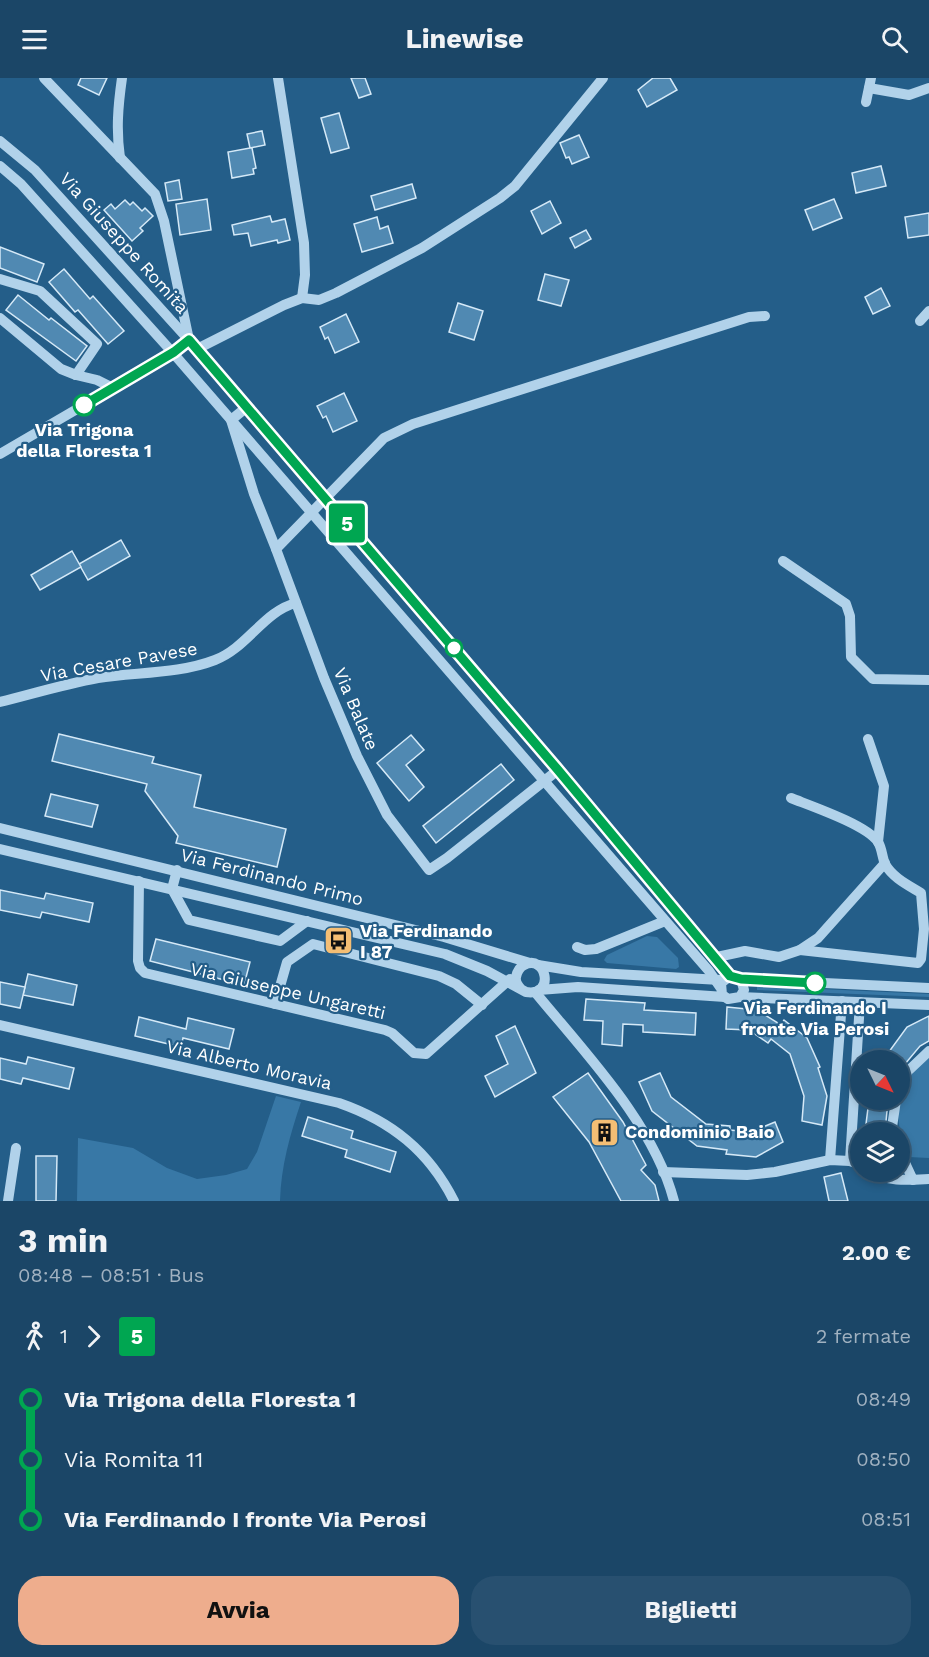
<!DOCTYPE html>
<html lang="it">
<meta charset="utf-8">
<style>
body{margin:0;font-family:"Work Sans",sans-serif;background:#285070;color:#f1f3f6;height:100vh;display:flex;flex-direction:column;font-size:22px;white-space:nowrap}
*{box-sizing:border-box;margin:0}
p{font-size:20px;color:#a0b1c0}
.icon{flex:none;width:33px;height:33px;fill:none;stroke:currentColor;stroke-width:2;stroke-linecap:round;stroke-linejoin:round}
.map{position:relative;height:1123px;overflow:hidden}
.panel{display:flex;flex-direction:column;background:#1b4667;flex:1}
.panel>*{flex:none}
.badge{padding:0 12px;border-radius:4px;font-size:21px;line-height:39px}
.needle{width:39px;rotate:133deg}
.tools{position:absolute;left:850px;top:972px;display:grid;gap:12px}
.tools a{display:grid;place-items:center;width:60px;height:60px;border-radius:50%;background:#1b4667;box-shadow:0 3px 9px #0003,0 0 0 2px #395e7b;font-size:30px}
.map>.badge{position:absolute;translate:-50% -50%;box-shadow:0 0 0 3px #fff}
.legs{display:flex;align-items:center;gap:9px;height:66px;padding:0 18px;font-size:20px}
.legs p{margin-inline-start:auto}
.head{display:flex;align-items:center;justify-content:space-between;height:102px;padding:0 18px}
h1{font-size:33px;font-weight:700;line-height:45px}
.action{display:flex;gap:12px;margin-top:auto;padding:12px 18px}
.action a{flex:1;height:69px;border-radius:24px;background:#eead8d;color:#111;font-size:24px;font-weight:700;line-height:69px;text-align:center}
.action a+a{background:#285070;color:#f1f3f6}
ul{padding:0 18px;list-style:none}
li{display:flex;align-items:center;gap:21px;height:60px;font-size:22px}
li i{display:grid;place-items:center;width:9px;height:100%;margin:0 8px;background:currentColor}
li i::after{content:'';width:15px;height:15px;margin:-8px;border:4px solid;border-radius:50%;background:#1b4667}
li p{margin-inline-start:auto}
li:first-child i{background:linear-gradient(#0000 50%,currentColor 0)}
li:last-child i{background:linear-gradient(currentColor 50%,#0000 0)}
header{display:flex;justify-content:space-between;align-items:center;height:78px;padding:0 18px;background:#1b4667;font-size:27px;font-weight:700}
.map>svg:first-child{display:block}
.green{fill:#3878a6}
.building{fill:#5089b2;stroke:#d5e9f7;stroke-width:1.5}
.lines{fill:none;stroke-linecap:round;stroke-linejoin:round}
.minor{stroke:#b1d2ea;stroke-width:10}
.line-1-casing{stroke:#fff;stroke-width:14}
.line-1{stroke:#00a651;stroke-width:9}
.stop-1-dot{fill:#fff;stroke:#00a651;stroke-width:3}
.labels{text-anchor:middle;stroke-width:4.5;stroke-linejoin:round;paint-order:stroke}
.street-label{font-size:18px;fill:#fff;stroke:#245e89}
.stop-label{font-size:18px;font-weight:bold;fill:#fff;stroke:#245e89}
.poi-label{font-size:18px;font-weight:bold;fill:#fff;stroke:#245e89;text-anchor:start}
</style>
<header><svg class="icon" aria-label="menu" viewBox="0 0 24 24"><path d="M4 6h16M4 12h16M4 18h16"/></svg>Linewise<svg class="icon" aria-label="search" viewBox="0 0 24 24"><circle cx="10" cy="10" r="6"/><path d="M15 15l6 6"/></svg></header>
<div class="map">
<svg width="929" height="1123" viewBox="0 0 929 1123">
<rect width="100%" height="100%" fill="#245e89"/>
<!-- green -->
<g class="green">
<polygon points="647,858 657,859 678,880 679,889 676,891 607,885 604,882 607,877"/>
<polygon points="757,908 929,916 929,919 757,912"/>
<path d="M929,980V1080L909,1079C897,1055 892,1019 911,997C916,990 923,985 929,980Z"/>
<path d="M276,1018L301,1024C290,1057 281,1088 280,1123H77L78,1060L133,1070L167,1090L197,1101L226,1097L247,1091L257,1074Z"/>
</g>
<!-- building -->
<g class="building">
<polygon points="81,0 107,0 99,17 78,7"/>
<polygon points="351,0 365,0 371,16 359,20"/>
<polygon points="653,0 670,0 677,12 647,29 638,12"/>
<polygon points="339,35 349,70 331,75 321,40"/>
<polygon points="262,53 265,67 250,70 247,56"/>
<polygon points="579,57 589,79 572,86 569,79 566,80 560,65"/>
<polygon points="250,70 252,70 256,90 253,91 254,96 232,100 228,74"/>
<polygon points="881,88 886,108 856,115 852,95"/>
<polygon points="179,102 182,121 168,123 165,105"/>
<polygon points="412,106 416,120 375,132 371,118"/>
<polygon points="207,121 211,152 180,157 176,126"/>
<polygon points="834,121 842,140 813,152 805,132"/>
<polygon points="125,122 130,127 133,124 142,133 145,130 153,138 140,150 143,153 132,163 104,132 111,126 115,131"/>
<polygon points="550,123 561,145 542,156 531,133"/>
<polygon points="929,135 929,157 908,160 905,139"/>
<polygon points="270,138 272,144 285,141 290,162 278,165 277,162 251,168 248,155 234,157 232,147"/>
<polygon points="377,139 380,151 388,148 393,165 362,174 354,146"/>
<polygon points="586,152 591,161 575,170 570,160"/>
<polygon points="0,169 44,186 37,204 0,190"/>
<polygon points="64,191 90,221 93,218 124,253 108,266 78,232 75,234 49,204"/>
<polygon points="545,196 569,202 561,228 538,222"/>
<polygon points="881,210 890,228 873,236 865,219"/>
<polygon points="18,217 49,242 51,240 87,268 76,283 6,232"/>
<polygon points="458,225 483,233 474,262 449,254"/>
<polygon points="346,236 359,264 335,275 328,259 325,261 320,249"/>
<polygon points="344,315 357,343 333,354 326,338 323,340 317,328"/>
<polygon points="121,462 130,478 88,502 79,486"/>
<polygon points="72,473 81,489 40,512 31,497"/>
<polygon points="59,656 154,679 152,685 201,697 194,729 286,751 277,789 176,765 178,758 145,713 147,706 52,683"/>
<polygon points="411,657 424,672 406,687 424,709 409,723 377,685"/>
<polygon points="501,686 514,702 436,765 423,748"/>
<polygon points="51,716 98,727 92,749 45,738"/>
<polygon points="0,812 44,821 46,815 93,825 89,844 42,834 40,840 0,832"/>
<polygon points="156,861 250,884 244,907 150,883"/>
<polygon points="28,896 77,907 73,927 23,917"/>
<polygon points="0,904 25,909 20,930 0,926"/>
<polygon points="586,921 645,925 644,932 696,935 695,957 643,954 643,947 623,946 622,968 602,966 603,943 584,942"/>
<polygon points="727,929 757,932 781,947 784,942 807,960 820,989 818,990 827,1018 822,1047 802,1043 804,1018 790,976 771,961 768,965 749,952 726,951"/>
<polygon points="929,938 929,963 920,968 900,992 900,982 883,982 907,949"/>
<polygon points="139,939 186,951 188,940 234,951 229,971 183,960 181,969 135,958"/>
<polygon points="515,948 536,995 495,1019 485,998 508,986 496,958"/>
<polygon points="28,979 74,990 69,1011 23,1000 21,1006 0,1001 0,980 26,986"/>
<polygon points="588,995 623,1044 646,1087 641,1092 655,1107 659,1123 621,1123 589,1064 553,1019"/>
<polygon points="660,995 671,1019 706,1046 730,1048 730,1052 751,1054 775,1044 783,1064 756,1079 726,1076 727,1072 697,1068 652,1033 639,1004"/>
<polygon points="869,1022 888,1022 885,1054 865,1054"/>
<polygon points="308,1039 353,1053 351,1060 396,1074 390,1094 345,1079 347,1072 302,1058"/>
<polygon points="36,1078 57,1078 56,1123 36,1123"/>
<polygon points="841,1095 848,1123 829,1123 824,1099"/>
</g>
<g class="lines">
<!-- minor -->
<g class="minor">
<polyline points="44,0 155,116 164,143 189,262"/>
<polyline points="278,0 304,165 305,197 302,220"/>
<polyline points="869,10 909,17 929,10"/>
<polyline points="866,24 871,0"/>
<polyline points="0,63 35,92 197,271 558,692 730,898"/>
<path d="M120,80C116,52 118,28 122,0"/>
<polyline points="0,88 21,106 173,275 709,893 720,909"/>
<polyline points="0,201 40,213 97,266 76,297"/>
<polyline points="0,240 61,291 76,297 97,302 113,310"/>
<polyline points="920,243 929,233"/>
<polyline points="197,271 284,227 302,220 319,222 336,215 422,170 500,120 515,108 603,0"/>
<polyline points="247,329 231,342 254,416 276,471"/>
<polyline points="0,376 173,275 189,262"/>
<polyline points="783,483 846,526 850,538 851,579 873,601 929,602"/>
<path d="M0,624C32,616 65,606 98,600C136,594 179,596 215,582C247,570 264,533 296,525"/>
<polyline points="868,661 884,708 878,764"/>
<polyline points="558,692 447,780 429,792 387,737 357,678 324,600 276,471 384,360 413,346 749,239 765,238"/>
<path d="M791,720C811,728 867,747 878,764C882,770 882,779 885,786C893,800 908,807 921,815L924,851L921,881L918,885L800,872"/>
<polyline points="0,750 444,859 530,885"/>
<path d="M0,771L445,876L487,893L526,914C556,919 546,875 524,887C520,889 517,894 516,899C515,904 518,908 521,911"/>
<polyline points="177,792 172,811 189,842 280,863 307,843"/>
<polyline points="139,803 138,883 140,890 145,895 385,952 392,955 414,975 426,976 510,901"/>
<polyline points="577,869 585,872 596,871 665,843"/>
<polyline points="717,879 745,873 779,879 800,872 818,860 885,785"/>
<polyline points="538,887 581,894 720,902"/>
<polyline points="741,901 744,912 740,919 728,921 722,917 721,905 730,898 741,901 929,910"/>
<polyline points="539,912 578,909 725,919"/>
<path d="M535,914C585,975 654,1046 674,1123"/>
<polyline points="740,919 929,927"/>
<polyline points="275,926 287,884 313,866 439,898 456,906 482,927"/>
<path d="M0,947L339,1025C391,1043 429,1073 454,1123"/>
<polyline points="900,1006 908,993 929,973"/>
<polyline points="893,1054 892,1049 896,1022"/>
<polyline points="900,1074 913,1102"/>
<polyline points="830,1082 842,923"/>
<polyline points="850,1083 860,924"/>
<polyline points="663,1094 747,1097 775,1094 830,1082 850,1083 861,1087"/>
<path d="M870,1094C888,1104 909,1102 929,1101"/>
<polyline points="8,1123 16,1070"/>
</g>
</g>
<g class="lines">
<defs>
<polyline id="line-1" points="84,327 174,274 189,262 558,692 730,898 741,901 815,905"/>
</defs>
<!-- line-1 casing -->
<use href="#line-1" class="line-1-casing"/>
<!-- line-1 -->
<use href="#line-1" class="line-1"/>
</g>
<!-- icons -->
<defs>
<symbol id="bus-square" viewBox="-11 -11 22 22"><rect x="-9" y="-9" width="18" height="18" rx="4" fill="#f4be74" stroke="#245e89"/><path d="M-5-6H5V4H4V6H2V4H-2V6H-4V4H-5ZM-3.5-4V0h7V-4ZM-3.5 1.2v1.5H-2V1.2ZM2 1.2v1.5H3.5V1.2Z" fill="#111"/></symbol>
<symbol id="building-square" viewBox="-11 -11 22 22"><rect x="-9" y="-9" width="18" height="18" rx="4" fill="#f4be74" stroke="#245e89"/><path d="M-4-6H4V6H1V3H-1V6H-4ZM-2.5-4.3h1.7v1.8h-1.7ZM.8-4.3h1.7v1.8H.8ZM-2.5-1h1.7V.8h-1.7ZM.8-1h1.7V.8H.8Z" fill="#111"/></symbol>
</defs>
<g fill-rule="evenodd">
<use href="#bus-square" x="322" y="846" width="33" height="33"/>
<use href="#building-square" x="588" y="1038" width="33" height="33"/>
</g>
<!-- markers -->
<g class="stop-1-dot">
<circle cx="84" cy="327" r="10"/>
<circle cx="454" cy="570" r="8"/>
<circle cx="815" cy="905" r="10"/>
</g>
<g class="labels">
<!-- street labels -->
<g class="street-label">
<text transform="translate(124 165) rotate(48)" y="6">Via Giuseppe Romita</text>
<text transform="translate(119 584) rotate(-10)" y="6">Via Cesare Pavese</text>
<text transform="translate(356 631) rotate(67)" y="6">Via Balate</text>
<text transform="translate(272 799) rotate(14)" y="6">Via Ferdinando Primo</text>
<text transform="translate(288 913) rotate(13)" y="6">Via Giuseppe Ungaretti</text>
<text transform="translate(249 987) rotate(13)" y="6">Via Alberto Moravia</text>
</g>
<!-- stop labels -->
<g class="stop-label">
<text x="84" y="358">Via Trigona<tspan x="84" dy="21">della Floresta 1</tspan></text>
<text x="815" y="936">Via Ferdinando I<tspan x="815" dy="21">fronte Via Perosi</tspan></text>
</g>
<!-- poi labels -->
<g class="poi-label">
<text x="360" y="859">Via Ferdinando<tspan x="360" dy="21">I 87</tspan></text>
<text x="625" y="1060">Condominio Baio</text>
</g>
</g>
</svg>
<div class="tools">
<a><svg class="needle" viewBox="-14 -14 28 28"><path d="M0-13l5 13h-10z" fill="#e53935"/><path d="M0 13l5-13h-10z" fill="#a0b1c0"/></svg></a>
<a><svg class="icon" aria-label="layers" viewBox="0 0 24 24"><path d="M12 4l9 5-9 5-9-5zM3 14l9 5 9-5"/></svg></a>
</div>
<b class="badge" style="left:347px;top:445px;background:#00a651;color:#fff">5</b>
</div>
<section class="panel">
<div class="head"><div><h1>3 min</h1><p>08:48 – 08:51 · Bus</p></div><b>2.00 €</b></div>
<div class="legs"><svg class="icon" aria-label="walk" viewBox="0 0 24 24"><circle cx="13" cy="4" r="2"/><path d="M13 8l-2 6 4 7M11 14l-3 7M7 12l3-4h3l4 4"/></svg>1<svg class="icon" aria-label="forward" viewBox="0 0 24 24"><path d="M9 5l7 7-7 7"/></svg><b class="badge" style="background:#00a651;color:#fff">5</b><p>2 fermate</p></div>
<ul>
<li><i style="color:#00a651"></i><b>Via Trigona della Floresta 1</b><p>08:49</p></li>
<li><i style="color:#00a651"></i><span>Via Romita 11</span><p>08:50</p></li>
<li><i style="color:#00a651"></i><b>Via Ferdinando I fronte Via Perosi</b><p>08:51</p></li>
</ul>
<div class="action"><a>Avvia</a><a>Biglietti</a></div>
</section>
